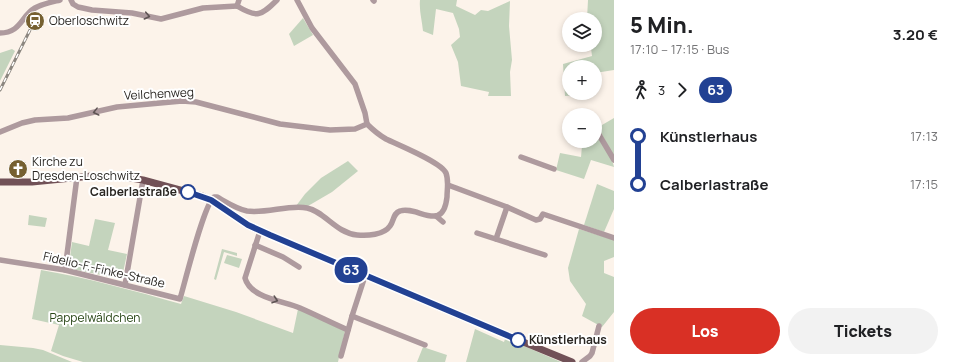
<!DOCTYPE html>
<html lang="de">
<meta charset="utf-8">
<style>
body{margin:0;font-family:Manrope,sans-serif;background:#f2f2f2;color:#202124;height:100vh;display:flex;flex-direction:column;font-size:15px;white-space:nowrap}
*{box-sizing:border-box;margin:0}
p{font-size:13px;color:#757577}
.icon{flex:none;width:22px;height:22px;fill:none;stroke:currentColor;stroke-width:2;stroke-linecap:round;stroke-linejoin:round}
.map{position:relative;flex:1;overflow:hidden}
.panel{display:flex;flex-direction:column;background:#fff;width:340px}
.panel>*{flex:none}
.badge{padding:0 8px;border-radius:13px;font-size:14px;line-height:26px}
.controls{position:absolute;left:562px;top:12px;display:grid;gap:8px}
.controls a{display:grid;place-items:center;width:40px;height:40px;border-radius:50%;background:#fff;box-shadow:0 2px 6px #0003;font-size:20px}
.map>.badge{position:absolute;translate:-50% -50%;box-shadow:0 0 0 2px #fff}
.legs{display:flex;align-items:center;gap:6px;height:44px;padding:0 16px;font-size:13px}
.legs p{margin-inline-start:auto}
.head{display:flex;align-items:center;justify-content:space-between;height:68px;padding:0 16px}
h1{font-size:22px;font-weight:800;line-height:30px}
.action{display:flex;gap:8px;margin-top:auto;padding:8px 16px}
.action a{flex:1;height:46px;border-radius:24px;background:#d93025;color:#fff;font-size:16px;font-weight:800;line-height:46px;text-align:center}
.action a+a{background:#f2f2f2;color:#202124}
ul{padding:0 16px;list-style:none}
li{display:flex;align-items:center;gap:14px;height:48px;font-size:15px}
li i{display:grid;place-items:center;width:6px;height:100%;margin:0 5px;background:currentColor}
li i::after{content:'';width:10px;height:10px;margin:-5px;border:3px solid;border-radius:50%;background:#fff}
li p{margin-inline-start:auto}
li:first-child i{background:linear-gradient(#0000 50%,currentColor 0)}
li:last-child i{background:linear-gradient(currentColor 50%,#0000 0)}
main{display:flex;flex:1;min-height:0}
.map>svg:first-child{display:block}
.green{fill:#c4d4bd}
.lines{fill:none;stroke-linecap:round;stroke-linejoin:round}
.minor{stroke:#ae9a9e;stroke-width:5.5}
.major{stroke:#715157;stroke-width:7}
.rail-casing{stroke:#8b867f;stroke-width:3}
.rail{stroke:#fff;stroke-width:1.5;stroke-dasharray:4.5;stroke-linecap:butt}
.oneway{stroke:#5e5454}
.line-1-casing{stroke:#fff;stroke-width:9}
.line-1{stroke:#224193;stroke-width:6}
.stop-1-dot{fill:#fff;stroke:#224193;stroke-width:2}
.labels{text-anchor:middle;stroke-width:4;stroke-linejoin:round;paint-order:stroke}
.poi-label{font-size:12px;fill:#292622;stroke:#fff;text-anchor:start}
.street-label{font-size:12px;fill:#292622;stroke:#fff}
.stop-label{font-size:12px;font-weight:bold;fill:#292622;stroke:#fff;text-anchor:end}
.park-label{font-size:12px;fill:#284616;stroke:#fff}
</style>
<main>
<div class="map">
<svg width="614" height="362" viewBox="0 0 614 362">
<rect width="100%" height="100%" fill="#fcf3ea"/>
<!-- green -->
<g class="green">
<path d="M420,0H457L456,6L475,15L481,10L488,11L510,1L509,26L512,60L510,72L511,96H488L489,92L461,86L458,62L451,45L460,37L459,29L453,13L436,9L433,35L423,31C422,20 419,11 420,0Z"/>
<polygon points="588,0 614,0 614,70 595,73 595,67 569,67 569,93 592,94 565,96 563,64 592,56 591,48 585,45 595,45 595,19 587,19"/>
<polygon points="303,18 313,35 294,46 289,34"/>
<polygon points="12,49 15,51 0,81 0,53"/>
<polygon points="614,118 614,157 600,131 602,125"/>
<path d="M596,133C600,141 614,161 614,167L591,160L584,179L556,170L560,153L581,157L582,146L580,141H595Z"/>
<polygon points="348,161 358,171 332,192 308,206 296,206 305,194 321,178"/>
<polygon points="597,184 614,191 614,209 604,232 584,225"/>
<polygon points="29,215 47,218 45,227 28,225"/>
<polygon points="95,219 115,223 108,250 127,254 122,277 120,279 72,269 69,265 72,242 89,246"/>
<polygon points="579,229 614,240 614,257 604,261 604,273 614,277 614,312 602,327 582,316 586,304 570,281 568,268"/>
<polygon points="222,249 237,253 237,256 224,252 216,280 214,279"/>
<polygon points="227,255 242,259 239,268 224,263"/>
<path d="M41,270C88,278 135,291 181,304L184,296L236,312L293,333L298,309L345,331L338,362H83L63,356L51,351L59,325L32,319Z"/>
<polygon points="475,329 504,342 505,339 511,341 513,344 517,343 561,362 466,362"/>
<polygon points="0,345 33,348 43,350 72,362 0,362"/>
<polygon points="423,347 447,355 445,362 417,362"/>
</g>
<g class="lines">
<!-- minor -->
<g class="minor">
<polyline points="71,0 73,4 78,7 92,10 132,13 161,19 203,8 237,6"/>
<polyline points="297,0 312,28 355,84 365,113 367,124"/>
<polyline points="373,0 374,1"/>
<path d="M237,6C257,18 261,16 277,0"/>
<polyline points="237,6 239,0"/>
<path d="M0,33C21,33 21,16 35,8C42,4 52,2 60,0"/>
<polyline points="595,128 614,160"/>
<polyline points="0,132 22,123 35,120 68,118 117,107 182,101 196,102 280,124 330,130 355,129 367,124"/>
<polyline points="521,157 554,169"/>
<polyline points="448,185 507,207 536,220 540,219 543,214 614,238"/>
<polyline points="436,216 443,222"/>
<path d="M260,231L245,278C250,298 284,301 300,308C316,315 332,323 348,330"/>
<polyline points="477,233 545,255"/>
<polyline points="496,239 507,207"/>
<polyline points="255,245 283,257 299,267"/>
<path d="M0,260L65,270L180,299C185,282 204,204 214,197H217C226,202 237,209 247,211C266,214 290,204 307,208C324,211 336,233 357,235C367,236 384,235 390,226C394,221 393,213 400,211C417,205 443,234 447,197C447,189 449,181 446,173C441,162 398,145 386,139C379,135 373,130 367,124"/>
<polyline points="65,270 77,177"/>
<polyline points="125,285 143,180"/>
<polyline points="352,316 425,345"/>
<polyline points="341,356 352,316 365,276"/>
<polyline points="582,362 590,356 592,353 599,326"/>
</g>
<!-- major -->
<polyline class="major" points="0,182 32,182 92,176 125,177 143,180 202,196 216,203 247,225 460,316 572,362"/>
<defs>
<polyline id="rail" points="0,90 30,30"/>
</defs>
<!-- rail casing -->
<use href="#rail" class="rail-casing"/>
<!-- rail -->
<use href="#rail" class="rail"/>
</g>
<!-- one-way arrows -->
<defs><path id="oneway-chevron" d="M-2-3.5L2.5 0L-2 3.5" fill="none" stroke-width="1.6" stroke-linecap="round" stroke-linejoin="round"/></defs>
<g class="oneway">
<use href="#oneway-chevron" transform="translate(147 16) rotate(12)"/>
<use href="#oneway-chevron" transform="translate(96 112) rotate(166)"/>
<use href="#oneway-chevron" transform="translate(275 300) rotate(18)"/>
</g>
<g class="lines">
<defs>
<polyline id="line-1" points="188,192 211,200 248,225 270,235 518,340"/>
</defs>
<!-- line-1 casing -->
<use href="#line-1" class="line-1-casing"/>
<!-- line-1 -->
<use href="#line-1" class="line-1"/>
</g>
<!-- icons -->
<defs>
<symbol id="station-disc" viewBox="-11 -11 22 22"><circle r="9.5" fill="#766030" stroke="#fff"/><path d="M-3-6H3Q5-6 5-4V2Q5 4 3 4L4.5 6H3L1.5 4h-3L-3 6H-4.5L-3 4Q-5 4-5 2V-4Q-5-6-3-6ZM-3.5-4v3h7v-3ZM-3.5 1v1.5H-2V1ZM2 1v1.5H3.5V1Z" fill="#fff"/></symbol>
<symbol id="church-disc" viewBox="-11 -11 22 22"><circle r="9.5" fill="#766030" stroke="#fff"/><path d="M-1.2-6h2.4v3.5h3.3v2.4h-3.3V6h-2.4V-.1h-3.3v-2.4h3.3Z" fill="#fff"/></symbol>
</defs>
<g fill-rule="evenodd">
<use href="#station-disc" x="24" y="10" width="22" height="22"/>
<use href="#church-disc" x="7" y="158" width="22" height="22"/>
</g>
<!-- markers -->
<g class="stop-1-dot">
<circle cx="188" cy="192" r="7"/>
<circle cx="518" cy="340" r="7"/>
</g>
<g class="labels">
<!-- poi labels -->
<g class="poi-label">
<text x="49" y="25">Oberloschwitz</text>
<text x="32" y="166">Kirche zu<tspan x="32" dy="14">Dresden-Loschwitz</tspan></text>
</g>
<!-- street labels -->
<g class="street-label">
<text transform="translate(159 94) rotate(-3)" y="4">Veilchenweg</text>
<text transform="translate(104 270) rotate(13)" y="4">Fidelio-F.-Finke-Straße</text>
</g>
<!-- stop labels -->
<g class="stop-label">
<text x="177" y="196">Calberlastraße</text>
<text x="529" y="344" text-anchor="start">Künstlerhaus</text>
</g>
<!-- park labels -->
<g class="park-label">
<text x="95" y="322">Pappelwäldchen</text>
</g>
</g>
</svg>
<div class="controls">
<a><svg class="icon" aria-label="layers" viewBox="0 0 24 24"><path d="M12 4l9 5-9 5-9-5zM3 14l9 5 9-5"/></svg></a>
<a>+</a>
<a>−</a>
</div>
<b class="badge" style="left:351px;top:270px;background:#224193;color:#fff">63</b>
</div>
<section class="panel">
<div class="head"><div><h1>5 Min.</h1><p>17:10 – 17:15 · Bus</p></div><b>3.20 €</b></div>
<div class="legs"><svg class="icon" aria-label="walk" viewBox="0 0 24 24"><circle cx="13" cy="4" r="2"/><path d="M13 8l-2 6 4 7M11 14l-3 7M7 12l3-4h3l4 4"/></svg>3<svg class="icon" aria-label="forward" viewBox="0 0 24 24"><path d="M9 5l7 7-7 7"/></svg><b class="badge" style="background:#224193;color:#fff">63</b></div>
<ul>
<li><i style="color:#224193"></i><b>Künstlerhaus</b><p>17:13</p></li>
<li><i style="color:#224193"></i><b>Calberlastraße</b><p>17:15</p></li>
</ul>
<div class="action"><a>Los</a><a>Tickets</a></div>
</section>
</main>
